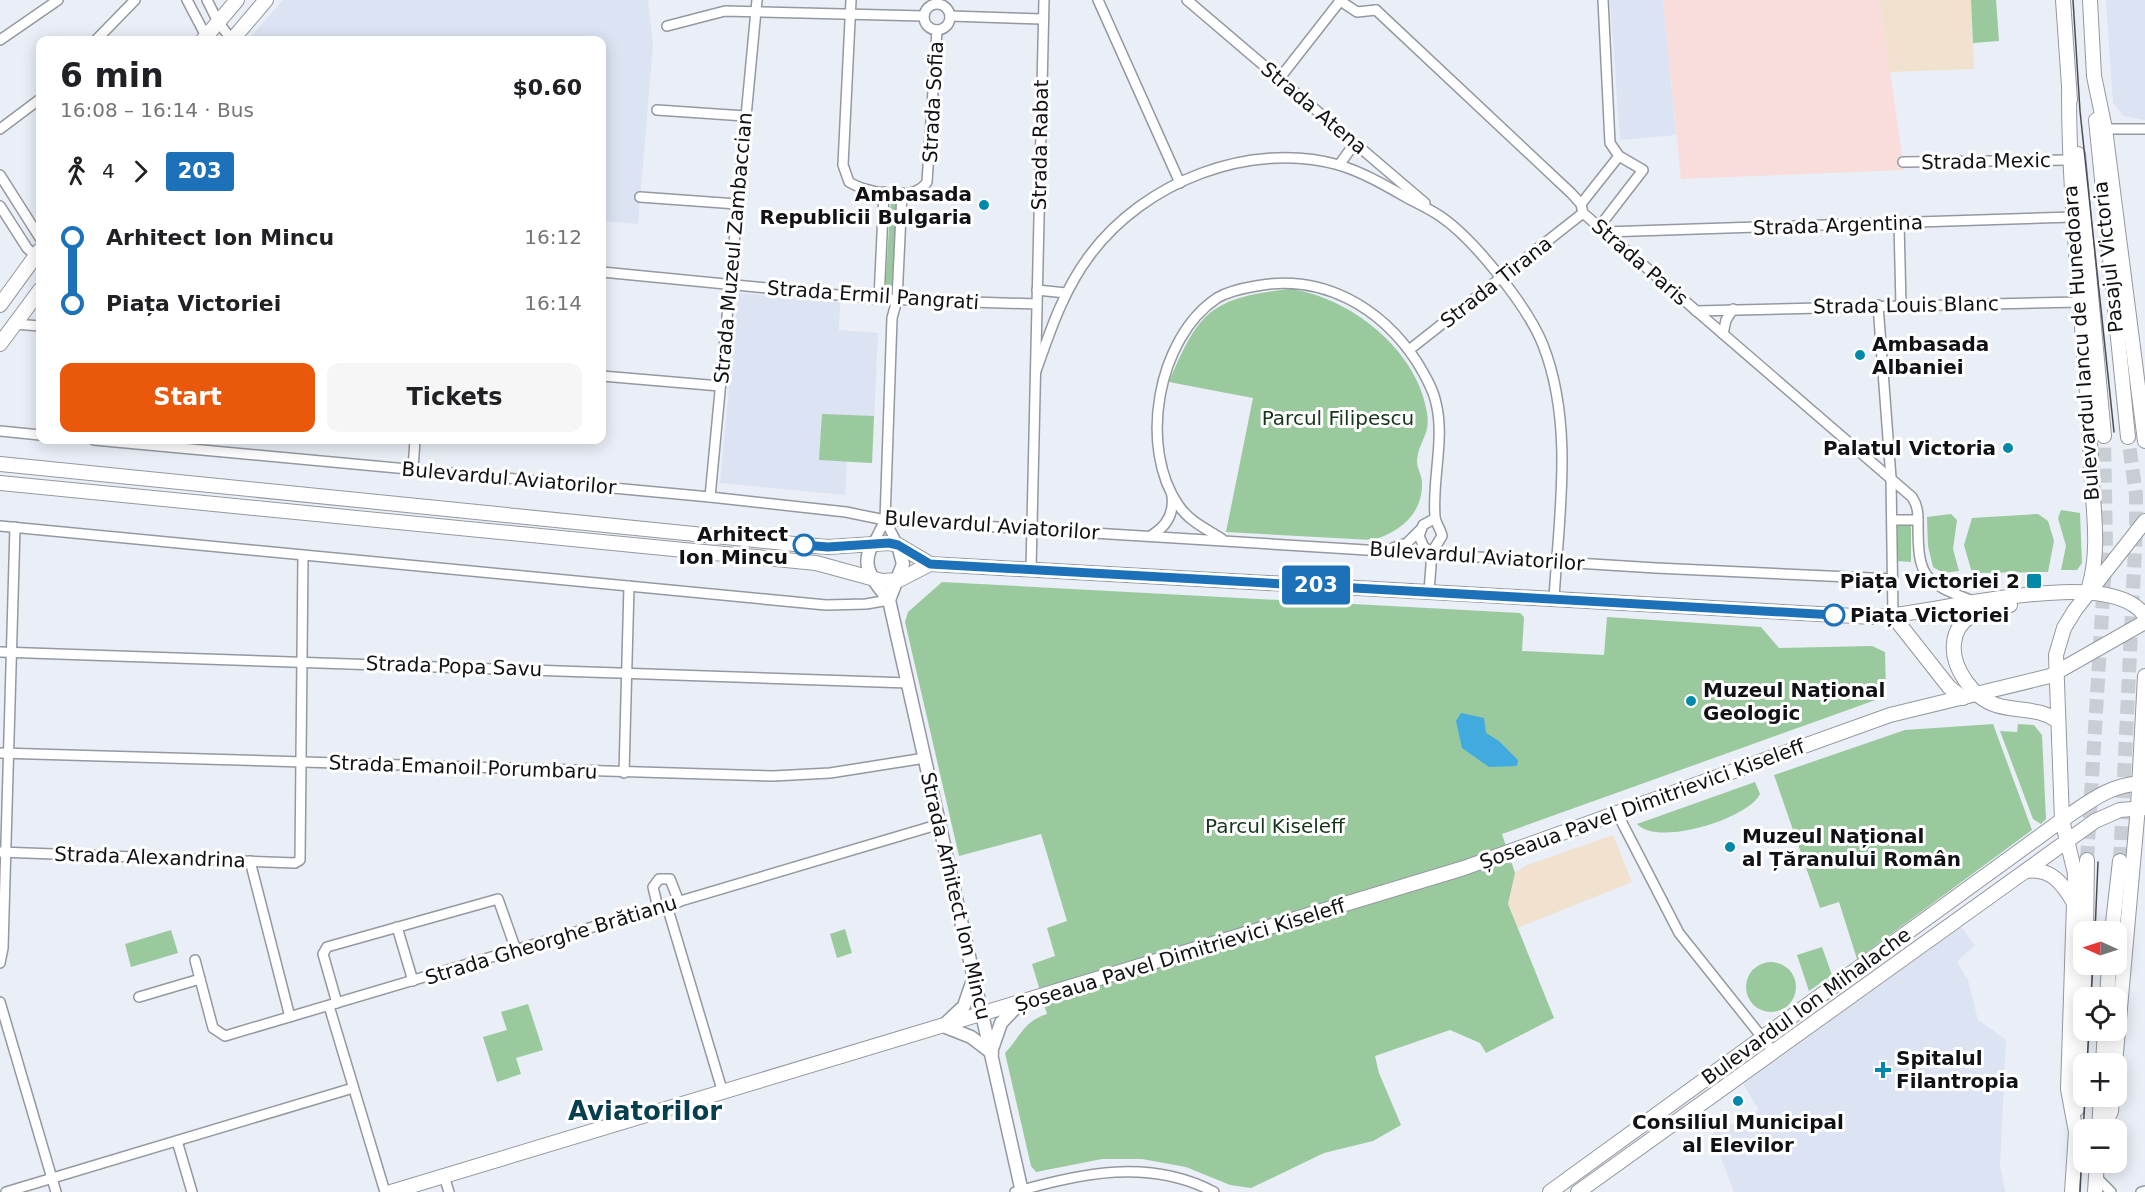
<!DOCTYPE html>
<meta charset="utf-8">
<style>
body{margin:0;font-family:"DejaVu Sans",sans-serif;background:#f6f6f6;color:#202124;height:100vh;display:flex;flex-direction:column;font-size:22px;white-space:nowrap}
*{box-sizing:border-box;margin:0}
p{font-size:20px;color:#757577}
.icon{flex:none;width:33px;height:33px;fill:none;stroke:currentColor;stroke-width:2;stroke-linecap:round;stroke-linejoin:round}
.map{position:relative;flex:1;overflow:hidden}
.side{position:absolute;left:36px;top:36px;width:570px;height:408px;display:flex;flex-direction:column;background:#fff;border-radius:12px;box-shadow:0 3px 15px #0003}
.side>*{flex:none}
.badge{padding:0 12px;border-radius:4px;font-size:21px;line-height:39px}
.needle{width:39px;rotate:273deg}
.tools{position:absolute;left:2073px;top:921px;display:grid;gap:12px}
.tools a{display:grid;place-items:center;width:54px;height:54px;border-radius:12px;background:#fff;box-shadow:0 3px 15px #0003;font-size:30px}
.map>.badge{position:absolute;translate:-50% -50%;box-shadow:0 0 0 3px #fff}
.legs{display:flex;align-items:center;gap:9px;height:66px;padding:0 24px;font-size:20px}
.legs p{margin-inline-start:auto}
.head{display:flex;align-items:center;justify-content:space-between;height:102px;padding:0 24px}
h1{font-size:33px;font-weight:800;line-height:45px}
.button{display:flex;gap:12px;margin-top:auto;padding:12px 24px}
.button a{flex:1;height:69px;border-radius:12px;background:#ea580c;color:#fff;font-size:24px;font-weight:800;line-height:69px;text-align:center}
.button a+a{background:#f6f6f6;color:#202124}
ul{padding:0 24px;list-style:none}
li{display:flex;align-items:center;gap:21px;height:66px;font-size:22px}
li i{display:grid;place-items:center;width:9px;height:100%;margin:0 8px;background:currentColor}
li i::after{content:'';width:15px;height:15px;margin:-8px;border:4px solid;border-radius:50%;background:#fff}
li p{margin-inline-start:auto}
li:first-child i{background:linear-gradient(#0000 50%,currentColor 0)}
li:last-child i{background:linear-gradient(currentColor 50%,#0000 0)}
.map>svg:first-child{display:block}
.built{fill:#dce3f2}
.industrial{fill:#f8dddb}
.education{fill:#f1e2cf}
.green{fill:#9ac99e}
.water{fill:#41abe0}
.lines{fill:none;stroke-linecap:round;stroke-linejoin:round}
.primary-tunnel{stroke:#c9cdd4;stroke-width:14;stroke-dasharray:14 7;stroke-linecap:butt}
.minor-casing{stroke:#9498a0;stroke-width:12}
.secondary-casing{stroke:#9498a0;stroke-width:15}
.primary-casing{stroke:#9498a0;stroke-width:16}
.minor{stroke:#fff;stroke-width:9}
.secondary{stroke:#fff;stroke-width:12}
.primary{stroke:#fff;stroke-width:14}
.tram{stroke:#4b4c51;stroke-width:1.5}
.line-1-casing{stroke:#fff;stroke-width:14}
.line-1{stroke:#1d71b8;stroke-width:9}
.poi-dot{fill:#0289aa;stroke:#fff;stroke-width:2}
.stop-1-dot{fill:#fff;stroke:#1d71b8;stroke-width:3}
.labels{text-anchor:middle;stroke-width:6;stroke-linejoin:round;paint-order:stroke}
.street-label{font-size:20px;fill:#111215;stroke:#fff}
.poi-label{font-size:20px;font-weight:bold;fill:#111215;stroke:#fff;text-anchor:start}
.park-label{font-size:20px;fill:#15351a;stroke:#fff}
.stop-label{font-size:20px;font-weight:bold;fill:#111215;stroke:#fff;text-anchor:end}
.district-label{font-size:26px;font-weight:bold;fill:#053e4e;stroke:#fff}
</style>
<div class="map">
<svg width="2145" height="1192" viewBox="0 0 2145 1192">
<rect width="100%" height="100%" fill="#eaeef6"/>
<!-- built -->
<g class="built">
<polygon points="283,0 648,0 653,44 638,224 602,221 602,40 248,40"/>
<polygon points="1610,0 1663,0 1676,135 1620,140"/>
<polygon points="2106,0 2145,0 2145,120 2123,116 2113,103"/>
<polygon points="738,293 840,302 839,330 878,333 872,463 847,462 845,495 720,483"/>
<polygon points="1961,927 1975,945 1957,962 1968,980 1978,1020 2006,1040 2000,1165 2005,1192 1734,1192 1712,1134 1759,1110 1743,1084"/>
</g>
<!-- industrial -->
<polygon class="industrial" points="1663,0 1880,0 1904,170 1681,179"/>
<!-- education -->
<g class="education">
<polygon points="1880,0 1971,0 1974,69 1890,72"/>
<polygon points="1613,835 1632,882 1517,928 1508,904 1515,873 1527,865"/>
</g>
<!-- green -->
<g class="green">
<polygon points="1971,0 1996,0 1999,41 1973,43"/>
<polygon points="891,197 897,200 892,291 888,294 885,290"/>
<path d="M1289,289C1349,296 1418,350 1427,413C1431,435 1418,442 1417,461C1417,469 1422,475 1422,483C1423,514 1399,533 1372,540L1226,532L1253,398L1169,382C1199,311 1211,298 1289,289Z"/>
<polygon points="822,414 874,416 872,463 819,460"/>
<polygon points="2061,510 2080,513 2082,563 2077,570 2061,570 2066,546 2058,518"/>
<polygon points="1951,514 1957,520 1953,549 1959,571 1943,573 1933,567 1928,546 1927,517"/>
<polygon points="2038,514 2048,521 2054,541 2048,572 1972,573 1964,545 1972,518"/>
<polygon points="1896,524 1911,524 1911,562 1897,561"/>
<path d="M942,582L1520,613L1524,617L1522,651L1604,655L1607,617L1761,627L1779,648L1872,646L1885,652L1886,691L1884,697L1502,834L1515,873L1508,904L1554,1018L1486,1053L1480,1043L1450,1030L1375,1056L1379,1073L1401,1125L1373,1141L1324,1153L1251,1188L1230,1185L1186,1167L1142,1159H1102L1036,1172L1031,1166L1005,1053C1021,1036 1024,1021 1047,1014L1032,964L1055,956L1047,928L1067,921L1041,834L959,856L905,622L908,612Z"/>
<polygon points="1993,724 2032,830 1857,959 1839,902 1820,908 1774,775 1905,730"/>
<polygon points="2018,724 2034,725 2042,735 2046,819 2041,824 2033,819 2000,731 2017,732"/>
<path d="M1755,782L1760,794C1748,819 1657,847 1637,824Z"/>
<polygon points="845,929 852,953 837,958 830,934"/>
<polygon points="171,930 178,953 131,967 125,944"/>
<polygon points="1822,947 1832,975 1809,991 1797,955"/>
<circle cx="1771" cy="987" r="25"/>
<polygon points="528,1004 543,1050 516,1058 521,1074 497,1082 483,1037 507,1030 501,1012"/>
</g>
<!-- water -->
<polygon class="water" points="1461,713 1484,718 1486,733 1499,741 1518,760 1517,766 1489,767 1462,748 1456,721"/>
<g class="lines">
<!-- primary-tunnel -->
<g class="primary-tunnel">
<polyline points="2087,860 2106,548 2104,436"/>
<polyline points="2120,861 2136,527 2136,495 2128,437"/>
</g>
<defs>
<g id="minor">
<polyline points="187,0 208,40"/>
<polyline points="207,0 218,22 232,40"/>
<path d="M851,0L843,165L849,182C867,193 913,203 927,182L937,30"/>
<polyline points="1098,0 1180,183"/>
<polyline points="1187,0 1425,203"/>
<polyline points="1339,0 1357,12 1376,10"/>
<circle cx="937" cy="17" r="13"/>
<path d="M1376,10L1571,193L1581,204L1583,213L1912,497C1918,506 1918,513 1918,524C1918,577 1923,582 1973,601"/>
<polyline points="950,16 1043,19"/>
<polyline points="667,26 725,11 924,16"/>
<polyline points="0,40 58,0"/>
<polyline points="96,40 135,0"/>
<polyline points="1279,79 1340,1"/>
<polyline points="657,110 745,116"/>
<polyline points="0,129 40,99"/>
<polyline points="2105,129 2145,129"/>
<polyline points="1903,162 2069,160"/>
<polyline points="1339,165 1355,143"/>
<polyline points="0,175 40,238"/>
<polyline points="640,197 737,204"/>
<polyline points="1581,204 1619,156"/>
<polyline points="0,206 27,248 39,259"/>
<polyline points="1899,223 1901,305"/>
<polyline points="1599,227 1643,170 1619,156 1610,143 1603,0"/>
<polyline points="1604,232 2072,217"/>
<polyline points="602,272 879,299 1037,304"/>
<polyline points="1037,290 1066,293"/>
<polyline points="879,299 884,192"/>
<polyline points="1878,305 1891,478 1893,616"/>
<polyline points="1696,311 2079,302"/>
<polyline points="15,324 40,326"/>
<polyline points="1723,334 1726,320 1733,309"/>
<polyline points="1409,350 1583,213"/>
<path d="M1036,371C1050,331 1064,289 1090,255C1144,182 1250,140 1339,165C1365,173 1388,187 1411,200C1421,205 1431,210 1440,216C1474,239 1528,307 1543,345C1574,424 1559,515 1554,598"/>
<polyline points="602,376 720,386"/>
<polyline points="0,431 40,435"/>
<polyline points="94,440 710,497 846,512 885,520 1656,568 1893,579"/>
<polyline points="413,469 415,440"/>
<polyline points="710,497 757,0"/>
<polyline points="885,520 898,545"/>
<polyline points="1892,520 1918,520"/>
<polyline points="0,526 826,605 866,604 889,600"/>
<path d="M1152,535C1167,526 1174,513 1172,496"/>
<path d="M1222,539C1207,529 1190,522 1179,506C1138,448 1157,338 1217,298C1227,292 1244,288 1256,286C1322,273 1381,307 1417,362C1424,374 1433,388 1436,403C1445,439 1432,479 1435,516C1435,523 1441,529 1442,536L1432,552L1429,592"/>
<polyline points="874,542 885,520 892,318 897,300 902,193"/>
<polyline points="1393,548 1407,543 1420,530"/>
<polyline points="1430,551 1424,547 1419,536 1423,525 1434,519"/>
<polyline points="1031,569 1044,0"/>
<polyline points="0,652 908,683"/>
<polyline points="0,753 773,776 830,773 925,758"/>
<polyline points="624,773 629,586"/>
<polyline points="1617,813 1679,933 1773,1051"/>
<polyline points="0,852 295,863 300,860 303,556"/>
<polyline points="250,861 290,1017"/>
<polyline points="667,906 723,1093"/>
<polyline points="658,908 653,887 659,879 670,879 679,902"/>
<polyline points="397,927 413,981"/>
<polyline points="195,960 200,979"/>
<polyline points="0,963 3,948 15,527"/>
<polyline points="139,997 200,979 213,1028 225,1036 940,824"/>
<polyline points="0,1002 56,1192"/>
<polyline points="337,1003 323,954 327,947 498,899 516,950"/>
<polyline points="329,1006 385,1192"/>
<polyline points="177,1141 192,1192"/>
<polyline points="444,1176 449,1192"/>
<polyline points="2096,1177 2111,1192"/>
<polyline points="6,1192 353,1088"/>
<path d="M1015,1192C1081,1173 1150,1158 1214,1192"/>
<polyline points="2141,1192 2145,1191"/>
</g>
<g id="secondary">
<path d="M874,542C858,566 874,581 889,600L1022,1192"/>
<polyline points="889,600 903,564 898,545"/>
<polyline points="945,1024 964,1006 973,980"/>
<polyline points="943,1026 971,1037 992,1053"/>
<polyline points="992,1049 1001,1023 1021,1002"/>
</g>
<g id="primary">
<polyline points="2063,0 2070,100"/>
<polyline points="2090,0 2094,76 2105,129 2145,441"/>
<polyline points="203,40 237,0"/>
<polyline points="232,40 266,0"/>
<path d="M2069,93C2069,217 2086,340 2091,463C2092,503 2101,548 2089,587"/>
<polyline points="2096,120 2128,437"/>
<polyline points="2078,154 2104,436"/>
<polyline points="0,305 40,250"/>
<polyline points="0,344 40,290"/>
<path d="M0,464L804,545L828,547L889,543L898,545L930,564L1873,617C1930,616 2109,562 2145,616"/>
<polyline points="0,483 816,563 882,581 899,580 930,564"/>
<path d="M2010,605C1986,610 1957,613 1954,643C1951,667 1973,698 1996,705C2018,712 2038,707 2058,721"/>
<polyline points="1893,616 1949,687 1963,698"/>
<path d="M2026,871C2051,867 2063,884 2074,903"/>
<polyline points="2086,932 2087,860"/>
<polyline points="2112,932 2120,861"/>
<polyline points="2107,998 2109,964"/>
<polyline points="2103,1064 2105,1030"/>
<polyline points="2115,1064 2138,807 2145,676"/>
<polyline points="2077,1109 2085,964"/>
<polyline points="2099,1130 2101,1096"/>
<polyline points="2103,1130 2111,1111 2112,1096"/>
<polyline points="391,1192 1464,868 1890,715 2050,676 2145,622"/>
<path d="M1550,1192L2062,820C2086,804 2114,781 2145,784"/>
<polyline points="1578,1192 2095,821 2120,810 2145,808"/>
<polyline points="2072,1192 2076,1132 2068,1089 2075,873 2062,820 2056,655 2064,628 2075,610 2145,521"/>
<polyline points="2095,1192 2097,1162"/>
</g>
</defs>
<!-- minor casing -->
<use href="#minor" class="minor-casing"/>
<!-- secondary casing -->
<use href="#secondary" class="secondary-casing"/>
<!-- primary casing -->
<use href="#primary" class="primary-casing"/>
<!-- minor -->
<use href="#minor" class="minor"/>
<!-- secondary -->
<use href="#secondary" class="secondary"/>
<!-- primary -->
<use href="#primary" class="primary"/>
<!-- tram -->
<g class="tram">
<polyline points="2073,0 2080,111 2114,432"/>
<polyline points="2095,932 2098,862"/>
<polyline points="2091,998 2093,964"/>
<polyline points="2087,1064 2089,1030"/>
<polyline points="2080,1192 2085,1096"/>
</g>
</g>
<g class="lines">
<defs>
<polyline id="line-1" points="804,545 828,547 889,543 898,545 930,564 1834,615"/>
</defs>
<!-- line-1 casing -->
<use href="#line-1" class="line-1-casing"/>
<!-- line-1 -->
<use href="#line-1" class="line-1"/>
</g>
<!-- markers -->
<g class="poi-dot">
<circle cx="984" cy="205" r="6"/>
<circle cx="1860" cy="355" r="6"/>
<circle cx="2008" cy="448" r="6"/>
<rect x="2026" y="573" width="16" height="16" rx="3"/>
<circle cx="1691" cy="701" r="6"/>
<circle cx="1730" cy="847" r="6"/>
<path d="M1880 1061h6v6h6v6h-6v6h-6v-6h-6v-6h6z"/>
<circle cx="1738" cy="1101" r="6"/>
</g>
<g class="stop-1-dot">
<circle cx="804" cy="545" r="10"/>
<circle cx="1834" cy="615" r="10"/>
</g>
<g class="labels">
<!-- street labels -->
<g class="street-label">
<text transform="translate(933 102) rotate(-87)" y="7">Strada Sofia</text>
<text transform="translate(1314 108) rotate(40)" y="7">Strada Atena</text>
<text transform="translate(1040 145) rotate(-89)" y="7">Strada Rabat</text>
<text transform="translate(1986 161) rotate(-1)" y="7">Strada Mexic</text>
<text transform="translate(1838 225) rotate(-2)" y="7">Strada Argentina</text>
<text transform="translate(733 248) rotate(-85)" y="7">Strada Muzeul Zambaccian</text>
<text transform="translate(2108 257) rotate(-96)" y="7">Pasajul Victoria</text>
<text transform="translate(1640 262) rotate(41)" y="7">Strada Paris</text>
<text transform="translate(1496 282) rotate(-38)" y="7">Strada Tirana</text>
<text transform="translate(873 295) rotate(4)" y="7">Strada Ermil Pangrati</text>
<text transform="translate(1906 305) rotate(-1)" y="7">Strada Louis Blanc</text>
<text transform="translate(2081 343) rotate(-94)" y="7">Bulevardul Iancu de Hunedoara</text>
<text transform="translate(509 478) rotate(5)" y="7">Bulevardul Aviatorilor</text>
<text transform="translate(992 525) rotate(4)" y="7">Bulevardul Aviatorilor</text>
<text transform="translate(1477 556) rotate(4)" y="7">Bulevardul Aviatorilor</text>
<text transform="translate(454 666) rotate(2)" y="7">Strada Popa Savu</text>
<text transform="translate(463 767) rotate(2)" y="7">Strada Emanoil Porumbaru</text>
<text transform="translate(1642 804) rotate(-20)" y="7">Șoseaua Pavel Dimitrievici Kiseleff</text>
<text transform="translate(150 857) rotate(2)" y="7">Strada Alexandrina</text>
<text transform="translate(956 896) rotate(77)" y="7">Strada Arhitect Ion Mincu</text>
<text transform="translate(551 940) rotate(-17)" y="7">Strada Gheorghe Brătianu</text>
<text transform="translate(1180 955) rotate(-17)" y="7">Șoseaua Pavel Dimitrievici Kiseleff</text>
<text transform="translate(1806 1006) rotate(-36)" y="7">Bulevardul Ion Mihalache</text>
</g>
<!-- poi labels -->
<g class="poi-label">
<text x="972" y="201" text-anchor="end">Ambasada<tspan x="972" dy="23">Republicii Bulgaria</tspan></text>
<text x="1872" y="351">Ambasada<tspan x="1872" dy="23">Albaniei</tspan></text>
<text x="1996" y="455" text-anchor="end">Palatul Victoria</text>
<text x="2020" y="588" text-anchor="end">Piața Victoriei 2</text>
<text x="1703" y="697">Muzeul Național<tspan x="1703" dy="23">Geologic</tspan></text>
<text x="1742" y="843">Muzeul Național<tspan x="1742" dy="23">al Țăranului Român</tspan></text>
<text x="1896" y="1065">Spitalul<tspan x="1896" dy="23">Filantropia</tspan></text>
<text x="1738" y="1129" text-anchor="middle">Consiliul Municipal<tspan x="1738" dy="23">al Elevilor</tspan></text>
</g>
<!-- park labels -->
<g class="park-label">
<text x="1338" y="425">Parcul Filipescu</text>
<text x="1275" y="833">Parcul Kiseleff</text>
</g>
<!-- stop labels -->
<g class="stop-label">
<text x="788" y="541">Arhitect<tspan x="788" dy="23">Ion Mincu</tspan></text>
<text x="1850" y="622" text-anchor="start">Piața Victoriei</text>
</g>
<!-- district labels -->
<g class="district-label">
<text x="645" y="1120">Aviatorilor</text>
</g>
</g>
</svg>
<div class="tools">
<a><svg class="needle" viewBox="-14 -14 28 28"><path d="M0-13l5 13h-10z" fill="#e53935"/><path d="M0 13l5-13h-10z" fill="#757577"/></svg></a>
<a><svg class="icon" aria-label="locate" viewBox="0 0 24 24"><circle cx="12" cy="12" r="6"/><path d="M12 2v4M12 18v4M2 12h4M18 12h4"/></svg></a>
<a>+</a>
<a>−</a>
</div>
<b class="badge" style="left:1316px;top:585px;background:#1d71b8;color:#fff">203</b>
<section class="side">
<div class="head"><div><h1>6 min</h1><p>16:08 – 16:14 · Bus</p></div><b>$0.60</b></div>
<div class="legs"><svg class="icon" aria-label="walk" viewBox="0 0 24 24"><circle cx="13" cy="4" r="2"/><path d="M13 8l-2 6 4 7M11 14l-3 7M7 12l3-4h3l4 4"/></svg>4<svg class="icon" aria-label="forward" viewBox="0 0 24 24"><path d="M9 5l7 7-7 7"/></svg><b class="badge" style="background:#1d71b8;color:#fff">203</b></div>
<ul>
<li><i style="color:#1d71b8"></i><b>Arhitect Ion Mincu</b><p>16:12</p></li>
<li><i style="color:#1d71b8"></i><b>Piața Victoriei</b><p>16:14</p></li>
</ul>
<div class="button"><a>Start</a><a>Tickets</a></div>
</section>
</div>
